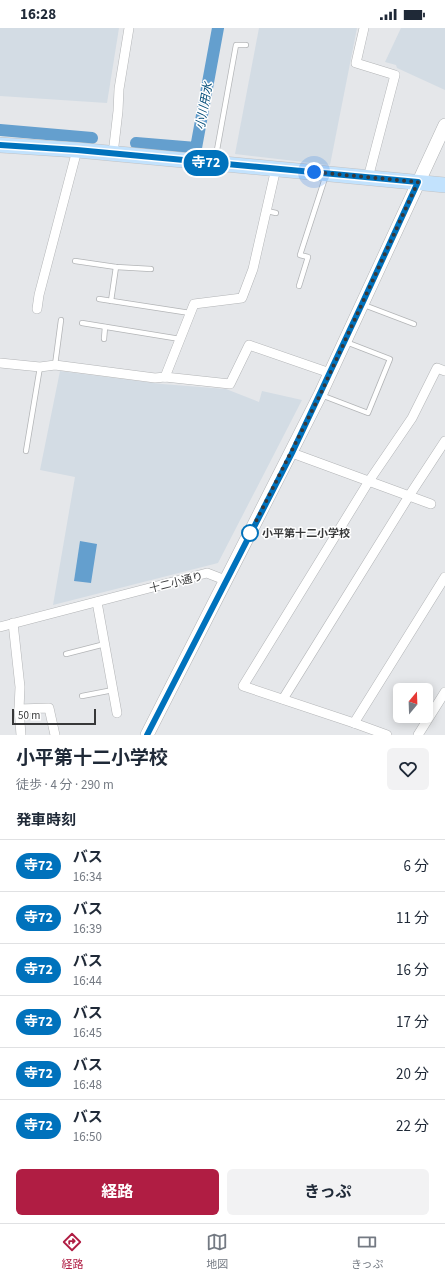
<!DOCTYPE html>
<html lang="ja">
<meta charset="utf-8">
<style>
body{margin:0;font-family:"Source Sans 3","Noto Sans JP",sans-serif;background:#f2f2f3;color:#1f2937;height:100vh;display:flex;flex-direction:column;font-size:15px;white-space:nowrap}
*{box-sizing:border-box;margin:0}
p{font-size:13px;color:#747a83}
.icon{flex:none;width:22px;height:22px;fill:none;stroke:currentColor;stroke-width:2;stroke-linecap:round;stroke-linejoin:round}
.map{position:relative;height:707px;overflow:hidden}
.sheet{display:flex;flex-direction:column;background:#fff;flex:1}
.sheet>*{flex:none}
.badge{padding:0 8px;border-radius:13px;font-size:14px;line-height:26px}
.needle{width:26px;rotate:19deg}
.buttons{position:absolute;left:393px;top:655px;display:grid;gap:8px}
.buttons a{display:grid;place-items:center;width:40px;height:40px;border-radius:6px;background:#fff;box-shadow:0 2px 10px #0003;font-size:20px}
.scale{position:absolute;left:12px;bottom:10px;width:84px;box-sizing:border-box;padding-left:4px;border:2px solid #373839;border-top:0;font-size:11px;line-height:14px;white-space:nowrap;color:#373839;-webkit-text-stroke:3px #fff;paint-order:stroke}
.you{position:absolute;width:20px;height:20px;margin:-10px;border:3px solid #fff;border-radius:50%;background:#1a73e8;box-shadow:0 0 0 6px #1a73e833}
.map>.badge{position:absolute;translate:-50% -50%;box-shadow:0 0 0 2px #fff}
h2{padding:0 16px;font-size:15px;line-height:36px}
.round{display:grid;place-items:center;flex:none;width:42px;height:42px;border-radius:6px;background:#f2f2f3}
.summary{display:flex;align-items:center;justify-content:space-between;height:68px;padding:0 16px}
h1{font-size:19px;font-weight:700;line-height:30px}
.action{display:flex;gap:8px;margin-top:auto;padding:8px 16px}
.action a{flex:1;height:46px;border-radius:6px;background:#b01d43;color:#fff;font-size:16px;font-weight:700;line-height:46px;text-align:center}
.action a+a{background:#f2f2f3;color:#1f2937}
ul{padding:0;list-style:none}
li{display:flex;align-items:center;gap:12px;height:52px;padding:0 16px;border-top:1px solid #e0e1e3}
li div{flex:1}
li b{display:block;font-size:15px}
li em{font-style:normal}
li .badge{min-width:44px;font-weight:700;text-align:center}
.status{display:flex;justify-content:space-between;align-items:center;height:28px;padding:0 20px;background:#fff;direction:ltr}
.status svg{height:11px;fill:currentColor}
.menu{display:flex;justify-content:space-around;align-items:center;height:56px;border-top:1px solid #e0e1e3;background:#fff;font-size:11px;color:#747a83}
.menu a{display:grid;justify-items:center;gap:2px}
.menu .active{color:#b01d43}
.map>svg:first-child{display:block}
.built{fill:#d3dce4}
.water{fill:#649fce}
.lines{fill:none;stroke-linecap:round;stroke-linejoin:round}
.canal{stroke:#649fce;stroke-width:12}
.lane-casing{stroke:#b3b5b7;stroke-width:6}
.street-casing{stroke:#b3b5b7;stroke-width:10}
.secondary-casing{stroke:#b3b5b7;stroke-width:14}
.primary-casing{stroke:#c3c3c4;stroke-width:16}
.lane{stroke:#fff;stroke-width:4.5}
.street{stroke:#fff;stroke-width:9}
.secondary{stroke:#fff;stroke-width:13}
.primary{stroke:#c2e2fd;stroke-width:15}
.line-casing{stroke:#fff;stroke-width:9}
.line{stroke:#0072bc;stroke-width:6}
.walk{stroke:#373839;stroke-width:4;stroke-dasharray:0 7.2}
.stop-dot{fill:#fff;stroke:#0072bc;stroke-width:2}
.labels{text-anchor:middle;stroke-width:3;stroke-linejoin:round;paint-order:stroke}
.stop-label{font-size:11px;font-weight:bold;fill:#373839;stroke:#fff;text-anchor:start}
.street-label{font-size:11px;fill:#373839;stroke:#fff}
.water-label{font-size:12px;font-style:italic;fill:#004b77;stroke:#fff}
</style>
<div class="status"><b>16:28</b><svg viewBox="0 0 49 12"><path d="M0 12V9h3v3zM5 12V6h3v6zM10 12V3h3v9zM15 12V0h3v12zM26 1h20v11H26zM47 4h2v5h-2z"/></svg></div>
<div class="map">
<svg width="445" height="707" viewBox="0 0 445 707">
<rect width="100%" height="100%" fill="#e5e7ea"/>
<!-- built -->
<g class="built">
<polygon points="0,0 119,0 107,75 0,68"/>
<polygon points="259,0 357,0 330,137 235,126"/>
<polygon points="401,0 445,0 445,62 397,40 396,37 385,34"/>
<polygon points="60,343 162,356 226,361 259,374 262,363 302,372 218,535 53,577 75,449 40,442"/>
</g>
<!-- water -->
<polygon class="water" points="80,513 97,516 91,555 74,553"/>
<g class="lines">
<!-- canal -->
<g class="canal">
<polyline points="0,102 92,110"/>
<polyline points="136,115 196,120 218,0"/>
</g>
<defs>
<g id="lane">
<polyline points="215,133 236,17 246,17"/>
<polyline points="267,183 276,185"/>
<polyline points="75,233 116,239 151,241"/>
<polyline points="299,258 308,229 300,227 326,147"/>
<polyline points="99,271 190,285"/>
<polyline points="111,273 116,239"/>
<polyline points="364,277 414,296"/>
<polyline points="82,295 180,311"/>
<polyline points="104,311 105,299"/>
<polyline points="55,337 61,292"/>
<polyline points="321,367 368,385 390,331 346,314"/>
<polyline points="26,423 40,339"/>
<polyline points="66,626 105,616"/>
<polyline points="82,668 113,662"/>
</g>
<g id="street">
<polyline points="364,0 356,35 395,47 368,150"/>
<polyline points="113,126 118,83 119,61 129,0"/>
<polyline points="37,281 39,267 77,122"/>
<polyline points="0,335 40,339 55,337 155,350 165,349 230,356 249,317 330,345"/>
<polyline points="445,343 437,340 412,390 369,453 243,658 354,695 445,549"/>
<polyline points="165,349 194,276 242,270 253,241 276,140"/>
<polyline points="292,425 431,476"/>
<polyline points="97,574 117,685"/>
<polyline points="13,595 20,659 19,681 21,707"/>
<polyline points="0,599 207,545 225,552"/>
<polyline points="283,671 409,468 445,413"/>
<polyline points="19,681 49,680 55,707"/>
<polyline points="354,695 387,707"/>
<polyline points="418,707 445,664"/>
</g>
<polyline id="secondary" points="147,707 320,367 445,97"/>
<polyline id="primary" points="0,117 77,122 445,157"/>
</defs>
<!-- lane casing -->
<use href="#lane" class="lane-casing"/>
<!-- street casing -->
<use href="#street" class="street-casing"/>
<!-- secondary casing -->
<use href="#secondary" class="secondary-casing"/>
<!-- primary casing -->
<use href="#primary" class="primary-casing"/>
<!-- lane -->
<use href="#lane" class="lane"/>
<!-- street -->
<use href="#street" class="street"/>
<!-- secondary -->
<use href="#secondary" class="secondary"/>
<!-- primary -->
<use href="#primary" class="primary"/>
</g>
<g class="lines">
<defs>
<polyline id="line" points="0,117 77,122 418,154 362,276 292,425 147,707"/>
</defs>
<!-- line casing -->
<use href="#line" class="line-casing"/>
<!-- line -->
<use href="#line" class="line"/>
<!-- walk -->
<polyline class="walk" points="250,505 320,367 418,154 314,144"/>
</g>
<!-- markers -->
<circle class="stop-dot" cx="250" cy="505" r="8"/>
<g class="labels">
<!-- stop labels -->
<g class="stop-label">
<text x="262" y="509">小平第十二小学校</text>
</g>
<!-- street labels -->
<g class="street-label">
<text transform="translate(176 554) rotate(-14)" y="4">十二小通り</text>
</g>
<!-- water labels -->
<g class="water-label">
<text transform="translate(204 78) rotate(-80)" y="4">小川用水</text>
</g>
</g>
</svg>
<div class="buttons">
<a><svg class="needle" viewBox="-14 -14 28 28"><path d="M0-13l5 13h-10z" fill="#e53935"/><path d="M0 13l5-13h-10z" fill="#747a83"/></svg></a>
</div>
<div class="scale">50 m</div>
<div class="you" style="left:314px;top:144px"></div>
<b class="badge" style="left:206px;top:135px;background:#0072bc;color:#fff">寺72</b>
</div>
<section class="sheet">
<div class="summary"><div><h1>小平第十二小学校</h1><p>徒歩 · 4 分 · 290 m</p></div><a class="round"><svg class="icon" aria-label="heart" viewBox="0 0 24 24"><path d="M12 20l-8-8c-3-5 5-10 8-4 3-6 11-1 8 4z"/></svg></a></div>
<h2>発車時刻</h2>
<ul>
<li><span class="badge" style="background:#0072bc;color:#fff">寺72</span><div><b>バス</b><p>16:34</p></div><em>6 分</em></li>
<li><span class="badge" style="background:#0072bc;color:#fff">寺72</span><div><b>バス</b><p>16:39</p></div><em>11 分</em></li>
<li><span class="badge" style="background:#0072bc;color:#fff">寺72</span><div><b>バス</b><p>16:44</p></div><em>16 分</em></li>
<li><span class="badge" style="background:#0072bc;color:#fff">寺72</span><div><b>バス</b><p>16:45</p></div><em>17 分</em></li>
<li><span class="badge" style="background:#0072bc;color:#fff">寺72</span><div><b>バス</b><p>16:48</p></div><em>20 分</em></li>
<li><span class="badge" style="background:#0072bc;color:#fff">寺72</span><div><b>バス</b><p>16:50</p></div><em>22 分</em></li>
</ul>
<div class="action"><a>経路</a><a>きっぷ</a></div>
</section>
<nav class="menu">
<a class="active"><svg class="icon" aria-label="directions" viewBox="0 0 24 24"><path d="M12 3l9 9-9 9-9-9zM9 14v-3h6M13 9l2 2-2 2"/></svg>経路</a>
<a><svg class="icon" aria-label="map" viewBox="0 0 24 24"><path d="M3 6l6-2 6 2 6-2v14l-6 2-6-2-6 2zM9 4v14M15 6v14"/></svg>地図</a>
<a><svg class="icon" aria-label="tickets" viewBox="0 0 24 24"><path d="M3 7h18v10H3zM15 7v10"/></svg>きっぷ</a>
</nav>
